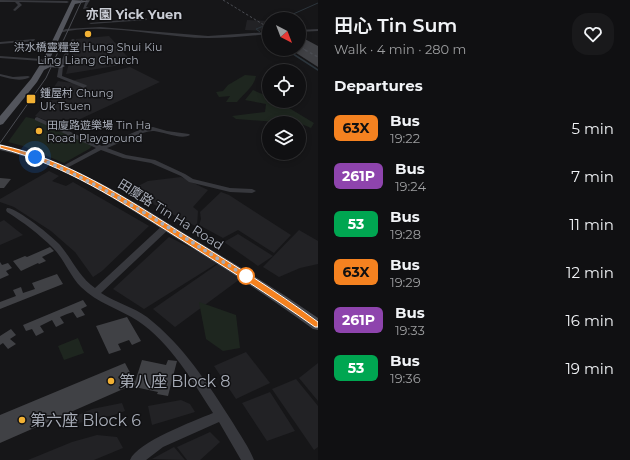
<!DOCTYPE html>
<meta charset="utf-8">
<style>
body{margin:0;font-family:Montserrat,"Noto Sans SC",sans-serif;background:#19191b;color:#f1f3f6;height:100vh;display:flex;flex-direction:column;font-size:15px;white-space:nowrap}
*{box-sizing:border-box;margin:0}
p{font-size:13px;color:#9c9d9f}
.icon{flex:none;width:22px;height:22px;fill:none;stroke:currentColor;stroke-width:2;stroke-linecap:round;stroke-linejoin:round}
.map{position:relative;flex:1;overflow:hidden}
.sheet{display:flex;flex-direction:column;background:#101012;width:312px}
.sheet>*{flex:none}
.badge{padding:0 8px;border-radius:6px;font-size:14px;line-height:26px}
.needle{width:26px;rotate:138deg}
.tools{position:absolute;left:262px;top:12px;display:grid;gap:8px}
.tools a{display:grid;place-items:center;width:44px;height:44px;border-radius:50%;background:#101012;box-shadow:0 2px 6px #0003,0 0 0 1px #303032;font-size:20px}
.you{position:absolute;width:20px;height:20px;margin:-10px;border:3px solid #fff;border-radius:50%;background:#1a73e8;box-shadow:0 0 0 6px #1a73e833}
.map>.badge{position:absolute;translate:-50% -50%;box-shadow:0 0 0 2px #fff}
h2{padding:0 16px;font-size:15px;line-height:36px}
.round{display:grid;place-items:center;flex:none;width:42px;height:42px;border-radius:16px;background:#19191b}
.headline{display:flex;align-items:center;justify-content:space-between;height:68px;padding:0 16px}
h1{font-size:19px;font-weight:600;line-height:30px}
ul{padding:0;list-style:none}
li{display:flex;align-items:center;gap:12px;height:48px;padding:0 16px}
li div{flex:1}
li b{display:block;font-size:15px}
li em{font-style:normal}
li .badge{min-width:44px;font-weight:700;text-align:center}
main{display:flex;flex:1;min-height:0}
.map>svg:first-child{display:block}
.built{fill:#222225}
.green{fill:#1e261f}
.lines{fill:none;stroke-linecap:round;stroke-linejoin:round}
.stream-far1{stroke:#2c353c;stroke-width:1}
.stream{stroke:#2c353c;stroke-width:1.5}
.building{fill:#404145}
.street{fill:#37383d;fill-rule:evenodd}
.secondary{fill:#45474d;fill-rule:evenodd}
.primary{fill:#53555c;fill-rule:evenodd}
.tram{stroke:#4a4c52;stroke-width:1}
.rail-far1{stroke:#4a4c52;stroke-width:1;stroke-dasharray:2.5 2;stroke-linecap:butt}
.rail{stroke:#4a4c52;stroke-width:1.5;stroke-dasharray:3 2.5;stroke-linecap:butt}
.line{fill:#f58220;stroke:#fff}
.walk{stroke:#a8adb8;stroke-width:4;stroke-dasharray:0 7.2}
.poi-dot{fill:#f2b134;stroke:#111113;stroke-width:1.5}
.stop-dot{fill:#fff;stroke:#f58220;stroke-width:2}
.labels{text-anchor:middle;stroke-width:3;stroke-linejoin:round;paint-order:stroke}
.far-poi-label{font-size:11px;fill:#a8adb8;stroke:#111113;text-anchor:start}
.far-quarter-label{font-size:13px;font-weight:bold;fill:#c9ccd4;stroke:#111113}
.street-label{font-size:13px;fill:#a8adb8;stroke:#111113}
.near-poi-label{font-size:16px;fill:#a8adb8;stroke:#111113;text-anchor:start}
</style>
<main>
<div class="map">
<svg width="318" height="460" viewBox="0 0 318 460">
<rect width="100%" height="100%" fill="#161618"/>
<!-- built -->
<g class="built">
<polygon points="247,20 269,21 269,31 245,30"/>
<polygon points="109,36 133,63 66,74 76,39"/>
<polygon points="130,67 160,82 63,127 35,116 55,94 54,87 58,81 72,83 75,80"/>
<polygon points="49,171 59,176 52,181 66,186 73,182 149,226 102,271 93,277 75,252 51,231 14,207 0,202 0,199"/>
<polygon points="181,177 208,190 193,207 198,211 197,227 128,191 148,181"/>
<polygon points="221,192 229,195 291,235 274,253 238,230 223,238 199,225 201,219 200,212"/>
<polygon points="4,220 23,235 0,245 0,222"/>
<polygon points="299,230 318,241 318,264 300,268 279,277 263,267"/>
<polygon points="238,234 273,256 258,266 224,242"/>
<polygon points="169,237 219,262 144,309 113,289"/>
<polygon points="218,264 240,279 175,327 153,309"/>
<polygon points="246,352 270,383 236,399 214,366"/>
<polygon points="318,363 318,401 299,378"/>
<polygon points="296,379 318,406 318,447 314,450 272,389"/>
<polygon points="270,392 295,431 267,441 242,403"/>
<polygon points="181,400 190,404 195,412 152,425 148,406"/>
<polygon points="122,403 125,411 114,415 70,425 69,419 92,409"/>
<polygon points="210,432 220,442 200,460 187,460 177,447"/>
<polygon points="97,435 117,437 123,448 94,460 28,460 72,442"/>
<polygon points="174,447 185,460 152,459"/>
</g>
<!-- green -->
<g class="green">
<path d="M245,75L256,76C254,87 244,93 237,102H226L230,96L219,97L216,92L223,91L228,85Z"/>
<polygon points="253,90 269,97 269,101 279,102 314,123 311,128 285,117 289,123 236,119 232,116 265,112 266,104 245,100"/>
<polygon points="26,117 35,119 93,145 89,149 64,163 23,146 8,142"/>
<polygon points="199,302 236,315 240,348 223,351 206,339"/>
<polygon points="78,338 84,353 64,360 58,346"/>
</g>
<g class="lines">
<!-- stream-far1 -->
<g class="stream-far1">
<polyline points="282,19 318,3"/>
<polyline points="260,32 256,29 269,24"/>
<polyline points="263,34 269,38"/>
<polyline points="286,49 289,51"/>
</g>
<!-- stream -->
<polyline class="stream" points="287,50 318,70"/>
</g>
<!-- building -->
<g class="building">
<polygon points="299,38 303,38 318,46 318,67 290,49 299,49"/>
<polygon points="0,178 11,179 4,188 0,188"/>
<polygon points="50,247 54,251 42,257 46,261 39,264 38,263 21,271 13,261 25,256 27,257"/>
<polygon points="0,262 2,265 8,263 12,268 6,271 9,275 0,279"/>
<polygon points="57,274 63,284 0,309 0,302 16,296 13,290 21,287 23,293 35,289 32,283"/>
<polygon points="83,300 87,306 81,309 85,315 77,318 73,312 67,314 60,317 64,323 56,327 52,320 40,326 44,332 36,336 32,329 26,331 23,325"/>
<polygon points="127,317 141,341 132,345 129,340 118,344 121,350 109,354 96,326"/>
<polygon points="11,329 16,335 10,339 16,344 8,349 3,343 0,345 0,336"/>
<polygon points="142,360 166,365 168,360 177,361 168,396 157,394 158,392 130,386 0,443 0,415 125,363 135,382"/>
</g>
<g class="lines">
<!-- street -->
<g class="street">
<polygon points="0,0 67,1 69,2 67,3 19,2 22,5 15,11 13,10 18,5 15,2 0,2"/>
<polygon points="86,0 90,0 86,7 89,8 83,9"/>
<polygon points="146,18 147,20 91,24 89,23"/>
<path d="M100,27L208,36L269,32V34C249,36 228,38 208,38C162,38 103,21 59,33L57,32L66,29Z"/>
<polygon points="318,29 318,31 299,32 299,30"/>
<polygon points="35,39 34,41 0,44 0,42"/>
<polygon points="73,39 75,40 63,66 62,76 86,85 87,86 84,88 57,77 59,66 71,40"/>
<polygon points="0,56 41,59 43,60 41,61 0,58"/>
<path d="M0,74L13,77L28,76L30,77C22,82 10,79 0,76Z"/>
<path d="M37,117L102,146L144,128L153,127L167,131L189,134L190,135C182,140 163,132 154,131C144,130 118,144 107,148L126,155L155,160L185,174L193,179L230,188L252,189L256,191L252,193L230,192L189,182L181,176L151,163L123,158L101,150L65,169H61V167L96,148L35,120V118Z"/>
<path d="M7,208C16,207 53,237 60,245C72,259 79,277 95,288L164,224H170L171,226L170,228L101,293C115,302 133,307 147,317C183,345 209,385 233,423C240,435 249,447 254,460H241L219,422L163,447L146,460H130C137,442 194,421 213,413C193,382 170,342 138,321C120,309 97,303 81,287C70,276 64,259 53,248C39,234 23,222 7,212L6,210Z"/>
</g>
<!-- secondary -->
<path class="secondary" d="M0,144C67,159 125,196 182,232C228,260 274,287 318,318V330L313,329C268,296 221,266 173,236C119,202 64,164 0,150Z"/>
<!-- primary -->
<polygon class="primary" points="72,0 90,1 75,4 48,63 61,64 65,66 61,68 50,67 44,70 37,82 3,124 0,125 0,116 31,79 43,60"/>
<!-- tram -->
<polyline class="tram" points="0,143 46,78 82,0"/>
<!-- rail-far1 -->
<g class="rail-far1">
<polyline points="223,0 269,28"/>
<polyline points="299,46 307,51"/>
</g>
<!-- rail -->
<polyline class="rail" points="305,50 318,57"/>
</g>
<!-- line -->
<path class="line" d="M0,145C66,159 124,197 180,232C228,261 275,290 318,322V327H315C270,295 223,266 177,237C120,201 63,164 0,148Z"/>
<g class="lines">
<!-- walk -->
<path class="walk" d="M35,157C112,188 179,235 249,278L246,276"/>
</g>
<!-- markers -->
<g class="poi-dot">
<circle cx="88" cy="34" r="4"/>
<rect x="26" y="94" width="10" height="10" rx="2"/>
<circle cx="39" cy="131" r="4"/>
<circle cx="111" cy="381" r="4"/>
<circle cx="22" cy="420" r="4"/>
</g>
<circle class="stop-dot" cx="246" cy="276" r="8"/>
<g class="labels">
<!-- far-poi labels -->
<g class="far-poi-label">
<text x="88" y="51" text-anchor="middle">洪水橋靈糧堂 Hung Shui Kiu<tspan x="88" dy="13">Ling Liang Church</tspan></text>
<text x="40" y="97">鍾屋村 Chung<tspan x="40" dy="13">Uk Tsuen</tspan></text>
<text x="47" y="129">田廈路遊樂場 Tin Ha<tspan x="47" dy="13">Road Playground</tspan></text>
</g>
<!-- far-quarter labels -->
<g class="far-quarter-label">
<text x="134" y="19">亦園 Yick Yuen</text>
</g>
<!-- street labels -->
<g class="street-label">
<text transform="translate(171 214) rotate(32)" y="5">田廈路 Tin Ha Road</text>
</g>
<!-- near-poi labels -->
<g class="near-poi-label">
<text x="119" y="387">第八座 Block 8</text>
<text x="30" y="426">第六座 Block 6</text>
</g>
</g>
</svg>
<div class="tools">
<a><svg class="needle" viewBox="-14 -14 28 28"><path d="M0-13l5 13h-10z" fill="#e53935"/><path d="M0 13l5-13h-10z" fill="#9c9d9f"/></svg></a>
<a><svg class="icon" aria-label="locate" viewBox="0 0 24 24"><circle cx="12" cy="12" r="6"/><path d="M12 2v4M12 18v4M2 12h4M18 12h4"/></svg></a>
<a><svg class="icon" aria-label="layers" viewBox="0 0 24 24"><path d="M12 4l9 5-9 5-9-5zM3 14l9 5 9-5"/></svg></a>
</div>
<div class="you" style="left:35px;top:157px"></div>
</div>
<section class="sheet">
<div class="headline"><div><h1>田心 Tin Sum</h1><p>Walk · 4 min · 280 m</p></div><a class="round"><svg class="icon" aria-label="heart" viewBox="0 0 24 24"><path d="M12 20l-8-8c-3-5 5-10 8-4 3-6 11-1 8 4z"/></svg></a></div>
<h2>Departures</h2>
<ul>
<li><span class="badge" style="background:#f58220;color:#111">63X</span><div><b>Bus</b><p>19:22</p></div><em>5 min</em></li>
<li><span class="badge" style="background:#8e44ad;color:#fff">261P</span><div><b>Bus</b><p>19:24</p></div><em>7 min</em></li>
<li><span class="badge" style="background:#00a651;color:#fff">53</span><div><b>Bus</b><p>19:28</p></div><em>11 min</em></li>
<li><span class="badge" style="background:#f58220;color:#111">63X</span><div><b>Bus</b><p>19:29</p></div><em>12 min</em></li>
<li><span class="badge" style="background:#8e44ad;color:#fff">261P</span><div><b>Bus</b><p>19:33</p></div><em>16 min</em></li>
<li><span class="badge" style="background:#00a651;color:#fff">53</span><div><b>Bus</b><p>19:36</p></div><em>19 min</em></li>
</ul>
</section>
</main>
